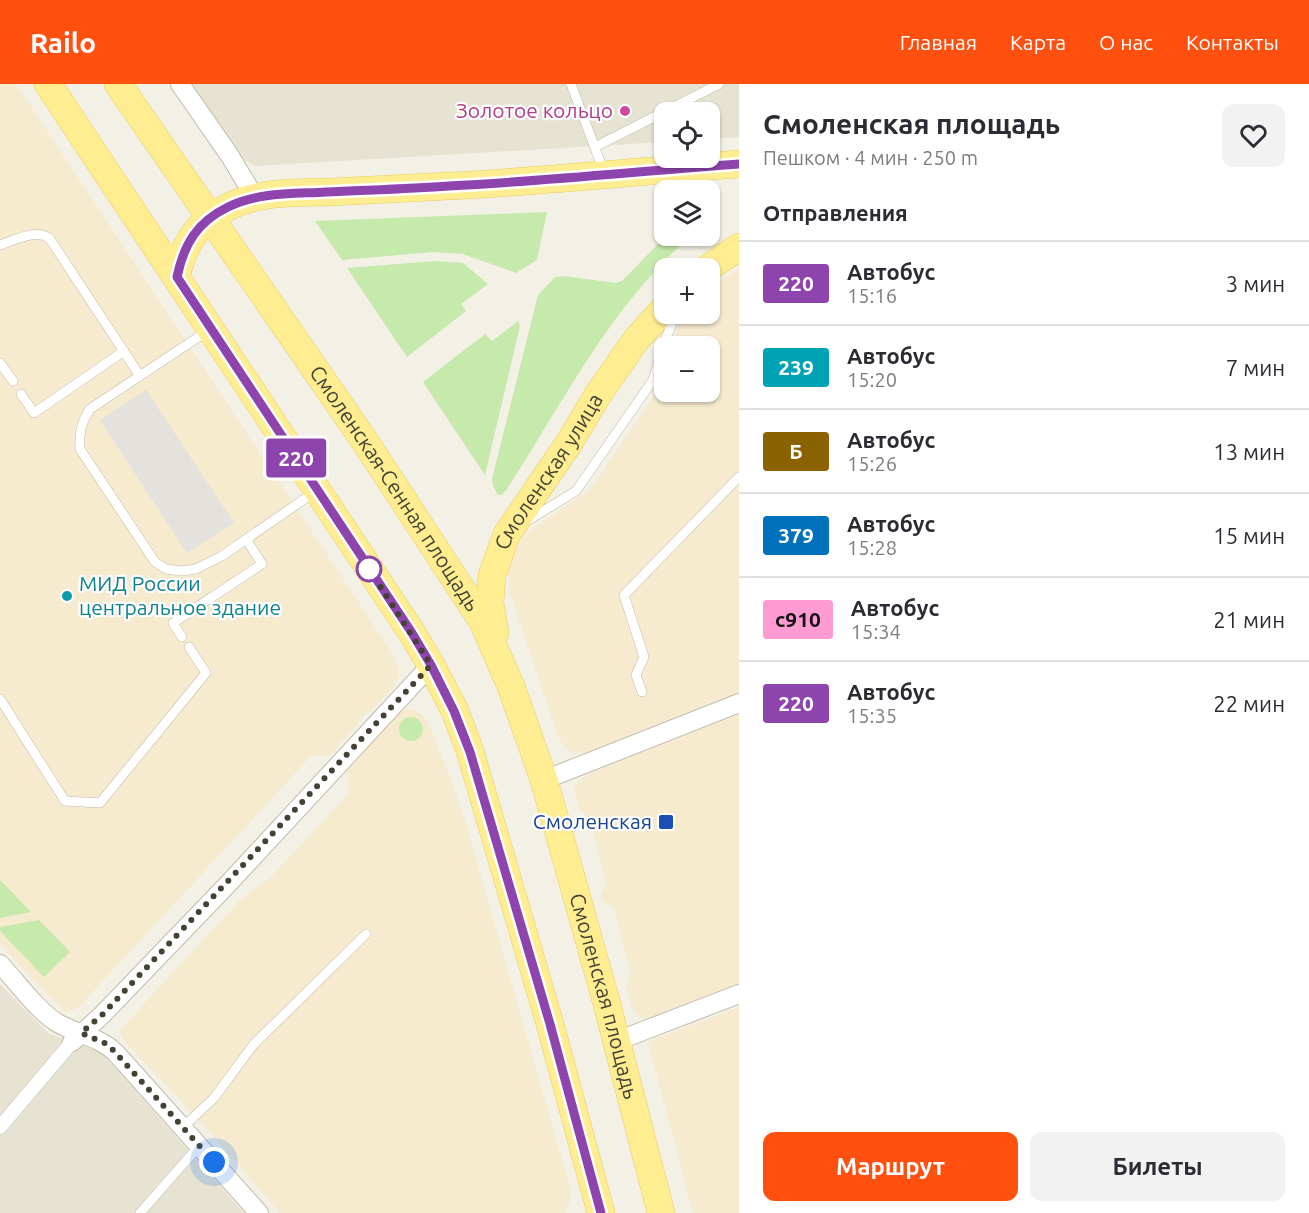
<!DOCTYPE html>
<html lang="ru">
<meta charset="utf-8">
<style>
body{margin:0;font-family:Ubuntu,sans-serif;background:#f2f2f3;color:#2b2b33;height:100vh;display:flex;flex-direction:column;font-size:22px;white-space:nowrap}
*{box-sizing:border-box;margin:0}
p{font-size:20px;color:#7c7c81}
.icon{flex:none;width:33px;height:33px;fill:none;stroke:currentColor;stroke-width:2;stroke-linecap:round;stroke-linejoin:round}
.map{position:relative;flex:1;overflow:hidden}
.panel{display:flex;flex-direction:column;background:#fff;width:570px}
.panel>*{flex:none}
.badge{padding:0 12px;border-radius:4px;font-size:21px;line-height:39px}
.controls{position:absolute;left:654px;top:18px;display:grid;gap:12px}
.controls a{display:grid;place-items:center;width:66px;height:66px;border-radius:12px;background:#fff;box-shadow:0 2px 4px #0004;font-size:30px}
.you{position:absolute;width:30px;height:30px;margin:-15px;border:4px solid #fff;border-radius:50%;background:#1a73e8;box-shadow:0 0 0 9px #1a73e833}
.map>.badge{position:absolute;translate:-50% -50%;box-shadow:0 0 0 3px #fff}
h2{padding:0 24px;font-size:22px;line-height:54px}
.round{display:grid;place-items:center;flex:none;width:63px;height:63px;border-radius:12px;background:#f2f2f3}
.headline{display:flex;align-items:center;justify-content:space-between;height:102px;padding:0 24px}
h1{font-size:28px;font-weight:700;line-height:45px}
.cta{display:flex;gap:12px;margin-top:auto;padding:12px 24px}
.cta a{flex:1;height:69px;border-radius:12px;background:#ff5010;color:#fff;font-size:24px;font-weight:700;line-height:69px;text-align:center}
.cta a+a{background:#f2f2f3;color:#2b2b33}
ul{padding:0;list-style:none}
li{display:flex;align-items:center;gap:18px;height:84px;padding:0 24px;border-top:2px solid #e1e1e2}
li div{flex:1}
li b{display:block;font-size:22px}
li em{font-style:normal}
li .badge{min-width:66px;font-weight:700;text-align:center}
header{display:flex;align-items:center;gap:36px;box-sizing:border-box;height:84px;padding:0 30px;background:#ff5010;color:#fff}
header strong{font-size:28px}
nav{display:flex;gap:33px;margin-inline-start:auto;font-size:21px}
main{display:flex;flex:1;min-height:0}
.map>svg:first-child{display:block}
.residential{fill:#e7e3d3}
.commercial{fill:#f6eacf}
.green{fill:#c6e9ac}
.parking{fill:#e3e2dd}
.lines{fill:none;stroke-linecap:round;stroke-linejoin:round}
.service-casing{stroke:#c1bcaa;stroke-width:10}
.pedestrian-casing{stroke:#c1bcaa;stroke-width:15}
.minor-casing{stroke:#c1bcaa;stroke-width:20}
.primary-casing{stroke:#e6ce5f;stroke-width:28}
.service{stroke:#fff;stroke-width:9}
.pedestrian{stroke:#fff;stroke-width:14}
.minor{stroke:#fff;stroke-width:18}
.primary{stroke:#ffed92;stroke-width:27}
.line-casing{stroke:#fff;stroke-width:14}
.line{stroke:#8e44ad;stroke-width:9}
.walk{stroke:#454134;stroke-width:6;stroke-dasharray:0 10.8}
.hotel-dot{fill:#d1479c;stroke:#fff;stroke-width:2}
.stop-dot{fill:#fff;stroke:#8e44ad;stroke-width:3}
.culture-dot{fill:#0f9aa8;stroke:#fff;stroke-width:2}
.transit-dot{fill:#1a4fb4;stroke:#fff;stroke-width:2}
.labels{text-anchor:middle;stroke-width:4.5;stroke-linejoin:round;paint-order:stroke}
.hotel-label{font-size:21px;fill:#b23c85;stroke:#fff;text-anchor:end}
.street-label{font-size:21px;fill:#454134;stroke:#fff}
.culture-label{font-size:21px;fill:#0d838f;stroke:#fff;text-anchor:start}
.transit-label{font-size:21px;fill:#164399;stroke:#fff;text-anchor:end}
</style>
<header>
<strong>Railo</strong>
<nav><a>Главная</a><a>Карта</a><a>О нас</a><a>Контакты</a></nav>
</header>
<main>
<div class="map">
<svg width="739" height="1129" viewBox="0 0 739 1129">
<rect width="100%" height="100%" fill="#f3f0e5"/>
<!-- residential -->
<g class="residential">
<polygon points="187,0 739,0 739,53 710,55 710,28 664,28 664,58 255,82 240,73"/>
<polygon points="0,900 49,950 89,963 100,969 107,975 244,1129 0,1129"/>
</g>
<!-- commercial -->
<g class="commercial">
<polygon points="0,0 16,0 394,572 400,590 395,601 371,627 369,626 357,638 358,640 329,672 311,672 86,915 78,924 69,928 61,925 0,860"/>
<polygon points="739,184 739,608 587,668 573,669 568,667 559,654 517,532 509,502 508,488 512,474 526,449 590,406 664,297 664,308 710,308 710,262 674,262 678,241 685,230 710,230 710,205"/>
<polygon points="410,625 419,628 427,636 455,706 467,743 570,1104 571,1116 565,1129 280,1129 209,1047 123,955 119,947 239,817 272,792 349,709 347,686 401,628"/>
<polygon points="739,630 739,902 649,936 645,935 638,932 631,921 626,903 631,891 614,825 603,817 601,811 607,800 589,733 579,726 574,706 578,697 592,688"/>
<polygon points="739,923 739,1129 693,1129 648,958"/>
</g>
<!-- green -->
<g class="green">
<polygon points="547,128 537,176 516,189 463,170 433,168 342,176 315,137"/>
<path d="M666,152H691C611,221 564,317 507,405L502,411H498L493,402L492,395L538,211L555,193L564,192L616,199L622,197Z"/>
<polygon points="436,177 463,179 488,200 461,220 466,227 407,273 347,184"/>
<polygon points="518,237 520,242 485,391 423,298 485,250 492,257"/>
<circle cx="411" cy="645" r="12"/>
<polygon points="0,796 31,828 0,834"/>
<polygon points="39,836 70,868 44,893 0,847 0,843"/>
</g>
<!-- parking -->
<polygon class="parking" points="146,306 234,439 187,469 100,336"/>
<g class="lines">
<defs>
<g id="service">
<polyline points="571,0 604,88"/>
<polyline points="595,63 719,0"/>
<path d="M0,161C15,156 37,144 50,155L140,292"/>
<path d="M209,246L90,325C81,339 79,349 80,365L155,478L166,485L181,487L196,485L222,472L316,407"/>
<polyline points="0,279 13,297"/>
<polyline points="21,310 34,329 124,267"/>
<polyline points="527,437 576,407 653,296 666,254 676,230"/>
<polyline points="182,553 173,539 262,480 246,455"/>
<polyline points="642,608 636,591 644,573 624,511 739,393"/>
<polyline points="0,615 65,717 100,719 206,589 189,563"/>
<polyline points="182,1044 214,1014 254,960 366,850"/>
<polyline points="140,1129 199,1062"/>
</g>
<polyline id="pedestrian" points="0,1043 72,958"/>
<g id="minor">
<polyline points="180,0 230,72 255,114"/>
<polyline points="544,696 739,619"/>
<path d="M0,880C17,898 36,925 56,938C75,950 98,952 115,968L259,1129"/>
<polyline points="617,957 739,910"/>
<polyline points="72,958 102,931 228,800 431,581"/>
</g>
<g id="primary">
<polyline points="48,0 412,549 431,581 455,627 470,667 550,940 601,1129"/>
<path id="s1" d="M118,0L364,356L483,538L512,605L544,696L608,924L661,1129"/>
<polyline points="708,184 739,163"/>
<path d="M176,193C184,160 197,138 228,123C259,107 297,109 331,108C370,106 409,104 449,102C546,97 642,87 739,80"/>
<path id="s2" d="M495,549L490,519L492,491L507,450L569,359L599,309L636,256L664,225"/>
</g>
</defs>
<!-- service casing -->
<use href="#service" class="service-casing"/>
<!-- pedestrian casing -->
<use href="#pedestrian" class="pedestrian-casing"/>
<!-- minor casing -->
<use href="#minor" class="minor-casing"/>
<!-- primary casing -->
<use href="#primary" class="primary-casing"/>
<!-- service -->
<use href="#service" class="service"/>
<!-- pedestrian -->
<use href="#pedestrian" class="pedestrian"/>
<!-- minor -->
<use href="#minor" class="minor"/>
<!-- primary -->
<use href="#primary" class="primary"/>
</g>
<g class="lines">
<defs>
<path id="line" d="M601,1129L550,940L470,668L454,627L431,581L412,549L177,193C184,160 197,138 228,123C258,108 294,110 326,108C367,106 408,105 449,102C546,97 642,87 739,80"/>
</defs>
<!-- line casing -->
<use href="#line" class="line-casing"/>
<!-- line -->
<use href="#line" class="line"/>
<!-- walk -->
<polyline class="walk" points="214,1078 115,968 107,960 81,949 102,931 431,581 369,485"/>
</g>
<!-- markers -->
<circle class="hotel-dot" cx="625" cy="27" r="6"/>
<circle class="stop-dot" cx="369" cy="485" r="12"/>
<circle class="culture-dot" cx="67" cy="512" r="6"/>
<rect class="transit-dot" x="658" y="730" width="16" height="16" rx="3"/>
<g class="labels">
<!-- hotel labels -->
<g class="hotel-label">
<text x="613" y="34">Золотое кольцо</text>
</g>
<!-- street labels -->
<g class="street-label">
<text dy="7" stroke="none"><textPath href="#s2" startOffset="177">Смоленская улица</textPath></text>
<text dy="7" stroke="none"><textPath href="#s1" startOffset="490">Смоленская-Сенная площадь</textPath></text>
<text dy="7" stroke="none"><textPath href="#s1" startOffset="1044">Смоленская площадь</textPath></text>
</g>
<!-- culture labels -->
<g class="culture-label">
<text x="79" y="507">МИД России<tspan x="79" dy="24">центральное здание</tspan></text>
</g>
<!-- transit labels -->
<g class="transit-label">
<text x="652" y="745">Смоленская</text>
</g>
</g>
</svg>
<div class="controls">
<a><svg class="icon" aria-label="locate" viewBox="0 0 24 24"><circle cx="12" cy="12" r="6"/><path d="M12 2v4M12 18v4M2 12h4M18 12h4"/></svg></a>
<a><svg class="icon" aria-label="layers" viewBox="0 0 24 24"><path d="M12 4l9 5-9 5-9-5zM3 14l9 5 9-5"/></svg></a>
<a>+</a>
<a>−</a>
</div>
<div class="you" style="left:214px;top:1078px"></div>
<b class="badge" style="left:296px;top:374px;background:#8e44ad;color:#fff">220</b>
</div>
<section class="panel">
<div class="headline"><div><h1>Смоленская площадь</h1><p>Пешком · 4 мин · 250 m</p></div><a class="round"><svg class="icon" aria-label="heart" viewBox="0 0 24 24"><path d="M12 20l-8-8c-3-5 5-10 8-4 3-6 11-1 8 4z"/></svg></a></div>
<h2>Отправления</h2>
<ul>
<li><span class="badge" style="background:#8e44ad;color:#fff">220</span><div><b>Автобус</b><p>15:16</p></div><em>3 мин</em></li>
<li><span class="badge" style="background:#00a3b4;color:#fff">239</span><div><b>Автобус</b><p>15:20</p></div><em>7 мин</em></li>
<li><span class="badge" style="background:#8a6200;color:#fff">Б</span><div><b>Автобус</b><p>15:26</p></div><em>13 мин</em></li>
<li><span class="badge" style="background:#0072bc;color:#fff">379</span><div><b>Автобус</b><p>15:28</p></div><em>15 мин</em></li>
<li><span class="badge" style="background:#ff9ad2;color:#111">с910</span><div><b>Автобус</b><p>15:34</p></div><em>21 мин</em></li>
<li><span class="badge" style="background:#8e44ad;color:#fff">220</span><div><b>Автобус</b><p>15:35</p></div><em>22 мин</em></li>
</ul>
<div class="cta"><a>Маршрут</a><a>Билеты</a></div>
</section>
</main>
